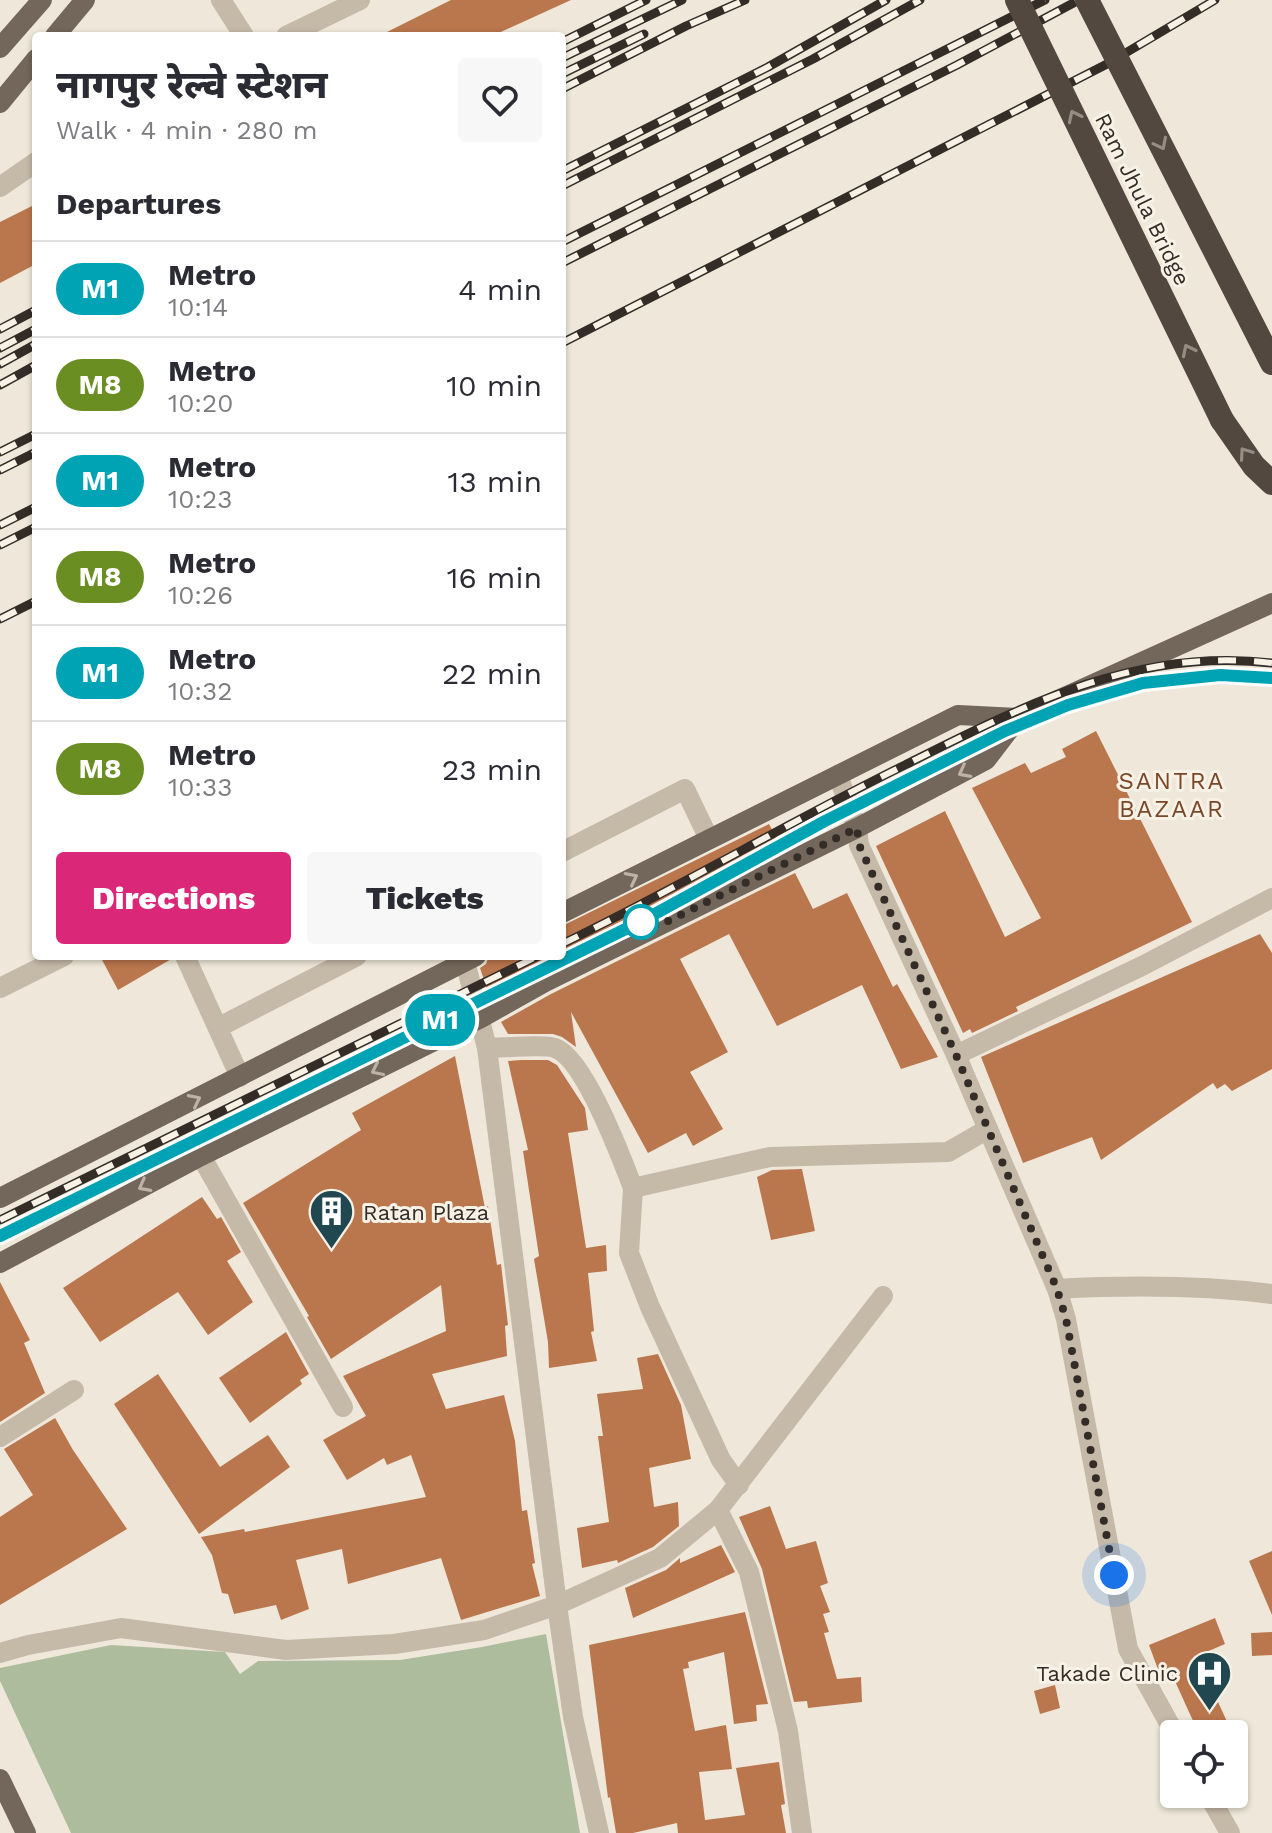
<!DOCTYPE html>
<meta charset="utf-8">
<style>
body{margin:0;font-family:"Work Sans","Noto Sans Devanagari",sans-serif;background:#f7f7f7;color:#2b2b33;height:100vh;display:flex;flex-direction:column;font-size:30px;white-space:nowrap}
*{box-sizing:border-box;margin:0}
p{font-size:26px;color:#7c7c81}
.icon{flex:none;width:44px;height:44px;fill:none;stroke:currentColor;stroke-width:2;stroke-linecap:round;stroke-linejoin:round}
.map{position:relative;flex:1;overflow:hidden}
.drawer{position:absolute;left:32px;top:32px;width:534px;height:928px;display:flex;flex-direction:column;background:#fff;border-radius:8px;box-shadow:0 2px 6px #0004}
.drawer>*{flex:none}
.badge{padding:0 16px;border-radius:26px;font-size:28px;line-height:52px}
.fabs{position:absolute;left:1160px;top:1720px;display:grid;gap:16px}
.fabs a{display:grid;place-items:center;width:88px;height:88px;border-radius:8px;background:#fff;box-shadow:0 2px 6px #0004;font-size:40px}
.you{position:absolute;width:40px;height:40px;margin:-20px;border:6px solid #fff;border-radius:50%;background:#1a73e8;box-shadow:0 0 0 12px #1a73e833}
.map>.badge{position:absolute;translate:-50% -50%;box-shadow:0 0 0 4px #fff}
h2{padding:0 24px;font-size:30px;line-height:72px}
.round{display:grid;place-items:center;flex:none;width:84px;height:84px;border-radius:8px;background:#f7f7f7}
.head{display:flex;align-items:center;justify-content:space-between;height:136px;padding:0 24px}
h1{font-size:38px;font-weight:800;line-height:60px}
.action{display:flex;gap:16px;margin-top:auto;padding:16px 24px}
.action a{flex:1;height:92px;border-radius:8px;background:#db2777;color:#fff;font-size:32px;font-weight:800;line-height:92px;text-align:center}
.action a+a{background:#f7f7f7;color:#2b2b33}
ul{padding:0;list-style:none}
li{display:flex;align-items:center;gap:24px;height:96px;padding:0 24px;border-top:2px solid #e1e1e2}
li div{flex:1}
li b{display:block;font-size:30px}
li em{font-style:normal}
li .badge{min-width:88px;font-weight:700;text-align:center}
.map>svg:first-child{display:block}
.green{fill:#adbc9c}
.building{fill:#ba764d}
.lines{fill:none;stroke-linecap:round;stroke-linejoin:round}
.minor{stroke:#c5b9a8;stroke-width:20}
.major{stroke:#73665a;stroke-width:20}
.highway{stroke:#53483f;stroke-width:24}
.rail-casing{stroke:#332c27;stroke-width:9}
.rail{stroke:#f7f1e6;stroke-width:6;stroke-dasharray:18;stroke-linecap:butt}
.highway-bridge{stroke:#53483f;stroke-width:24}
.oneway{stroke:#958c82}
.oneway2{stroke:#bcb2a7}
.line-casing{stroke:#fff;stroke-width:18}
.line{stroke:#00a3b4;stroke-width:12}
.walk{stroke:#332c27;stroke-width:8;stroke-dasharray:0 14.4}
.stop-dot{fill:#fff;stroke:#00a3b4;stroke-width:4}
.labels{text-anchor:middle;stroke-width:6;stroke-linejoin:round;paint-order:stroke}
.street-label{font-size:22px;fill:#332c27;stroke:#f7f1e6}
.poi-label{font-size:22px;fill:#332c27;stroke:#f7f1e6;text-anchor:start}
.neighbourhood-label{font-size:24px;letter-spacing:2px;fill:#7a4728;stroke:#f7f1e6}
</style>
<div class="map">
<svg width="1272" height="1833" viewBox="0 0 1272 1833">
<rect width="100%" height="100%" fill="#efe8da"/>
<!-- green -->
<polygon class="green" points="546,1634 580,1833 71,1833 0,1681 0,1668 111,1645 225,1652 240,1674 258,1661 400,1660 482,1647"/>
<!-- building -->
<g class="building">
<polygon points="451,0 571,0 492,36 379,36"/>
<polygon points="36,204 36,264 0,283 0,222"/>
<polygon points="1096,731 1192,922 1016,1007 1018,1011 972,1033 970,1029 963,1033 876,846 945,811 1005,937 1041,918 972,788 1025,763 1031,773 1066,757 1062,749"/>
<polygon points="769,824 783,850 539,970 490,998 480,968 486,964 489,956 562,956 562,926"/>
<polygon points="795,873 813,909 847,893 893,987 897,984 938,1057 901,1069 862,985 777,1026 729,934 680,959 728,1052 690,1072 723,1129 693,1146 686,1133 648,1153 571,1012 576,1047 562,1037 553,1034 508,1034 501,1022 551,994"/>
<polygon points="1260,934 1272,953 1272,1069 1232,1091 1225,1084 1217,1089 1213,1083 1101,1160 1092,1137 1023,1163 981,1057"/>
<polygon points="100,956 172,956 173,958 118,990"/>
<polygon points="455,1056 485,1208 488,1206 497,1265 501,1264 508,1325 505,1326 507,1356 432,1374 446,1409 504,1395 515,1441 522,1511 527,1510 535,1563 532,1564 540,1596 461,1620 441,1558 348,1584 342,1549 296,1560 309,1609 281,1620 276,1605 234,1614 228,1594 222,1593 212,1555 201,1537 244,1529 245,1532 426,1497 411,1455 387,1465 384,1458 347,1480 323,1440 366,1416 343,1376 446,1331 441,1285 331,1359 307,1317 309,1316 243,1203 361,1130 352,1113"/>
<polygon points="521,1060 548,1060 557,1065 585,1108 588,1130 568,1133 586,1248 606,1245 607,1271 588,1273 594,1331 591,1332 597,1361 549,1368 548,1342 534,1259 539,1256 523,1151 528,1150 508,1061"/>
<polygon points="802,1169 815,1231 771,1240 757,1177 772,1170"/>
<polygon points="202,1197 217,1219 221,1217 241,1252 227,1261 253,1302 208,1335 178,1292 100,1342 63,1288"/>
<polygon points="0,1282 30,1340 24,1343 45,1393 0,1422"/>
<polygon points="286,1332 309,1374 300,1380 302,1384 250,1423 219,1378"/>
<polygon points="658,1354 681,1405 691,1459 649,1468 654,1507 678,1502 679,1526 653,1547 618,1563 617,1560 582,1568 577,1528 609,1522 598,1436 603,1436 597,1394 643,1389 637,1358"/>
<polygon points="158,1374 220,1467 268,1435 290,1467 199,1534 114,1404"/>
<polygon points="55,1418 73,1450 127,1529 0,1605 0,1517 33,1495 4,1449"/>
<polygon points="770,1506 786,1549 816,1541 828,1583 820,1586 830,1612 823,1614 829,1632 824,1633 837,1679 861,1677 862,1702 808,1708 807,1701 794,1702 762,1569 739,1517"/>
<polygon points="721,1545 735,1572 633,1618 625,1588 666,1570 680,1558 680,1563"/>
<polygon points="1272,1551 1272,1615 1249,1561"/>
<polygon points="745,1612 768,1704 756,1705 757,1721 734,1724 724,1652 688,1662 689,1668 683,1669 695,1731 726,1725 732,1769 699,1772 705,1820 745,1815 736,1768 779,1762 785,1804 781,1805 786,1833 678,1833 677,1823 633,1833 616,1833 610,1797 608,1798 589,1645"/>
<polygon points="1215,1618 1225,1644 1197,1656 1229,1726 1212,1734 1199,1734 1169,1668 1159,1672 1149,1645"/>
<polygon points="1272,1632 1272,1655 1252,1656 1251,1633"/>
<polygon points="1055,1685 1060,1708 1040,1714 1034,1691"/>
</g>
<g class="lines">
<!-- minor -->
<g class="minor">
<polyline points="221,0 244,36"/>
<polyline points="286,36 360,0"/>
<polyline points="0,187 36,162"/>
<polyline points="838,775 857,828 859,845 956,1055 1057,1289 1066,1319 1128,1649 1175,1734"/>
<polyline points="562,852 685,789 709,839"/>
<polyline points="185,956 240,1077"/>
<polyline points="0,988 64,956"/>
<polyline points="219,1027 357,956"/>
<path d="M487,1048C501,1048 545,1044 555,1048C584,1058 622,1159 633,1188L770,1157L948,1152L988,1129"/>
<polyline points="956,1055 1144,965 1272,898"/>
<polyline points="201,1156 343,1407"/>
<polyline points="633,1188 629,1253 650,1307 721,1460 739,1485"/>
<path d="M1057,1289C1130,1285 1200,1285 1272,1294"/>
<polyline points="0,1437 74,1390"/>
<polyline points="718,1510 749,1572 788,1731 802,1833"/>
<polyline points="0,1653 28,1645 121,1628 286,1650 394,1644 484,1630 557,1605 487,1048 465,961"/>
<polyline points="1208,1794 1230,1833"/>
<polyline points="599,1833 573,1717 557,1605 660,1558 718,1510 883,1296"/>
</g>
<!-- major -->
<g class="major">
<polyline points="55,36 85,0"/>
<polyline points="0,48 42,0"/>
<polyline points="0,103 36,59"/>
<polyline points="562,913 958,715 1018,718"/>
<polyline points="0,1198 476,956"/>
<polyline points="0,1263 201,1156 481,1018 545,982 857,828 986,760 1018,718 1272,603"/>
<polyline points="0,1779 26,1833"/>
</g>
<!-- highway -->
<polyline class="highway" points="1222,420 1254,466 1272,483"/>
<defs>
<g id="rail">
<polyline points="562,42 646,0"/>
<polyline points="562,58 682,0"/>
<polyline points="562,74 644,34"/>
<polyline points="562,89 686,26 745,0"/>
<polyline points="562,171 768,67 886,0"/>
<polyline points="562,186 813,59 920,0"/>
<polyline points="562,242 1045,0"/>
<polyline points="562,263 957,65 1079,0"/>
<polyline points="0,329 36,310"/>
<polyline points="562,343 1107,64 1215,0"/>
<polyline points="0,348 36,329"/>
<polyline points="0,364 36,344"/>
<polyline points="0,385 36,365"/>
<polyline points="0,452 36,434"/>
<polyline points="0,470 36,452"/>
<polyline points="0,525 36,507"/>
<polyline points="0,545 36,527"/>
<polyline points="0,619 36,601"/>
<path d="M562,944C678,888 789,822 905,765C1023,706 1135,647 1272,663"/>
<polyline points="0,1220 538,956"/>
<polyline points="0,1236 640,922 825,821 1005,731 1068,705 1143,683 1220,675 1272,678"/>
</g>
</defs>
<!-- rail casing -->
<use href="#rail" class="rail-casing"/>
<!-- rail -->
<use href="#rail" class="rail"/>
<!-- highway-bridge -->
<g class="highway-bridge">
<polyline points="1017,0 1222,420"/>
<polyline points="1087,0 1272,363"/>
</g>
</g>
<!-- one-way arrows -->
<defs><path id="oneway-chevron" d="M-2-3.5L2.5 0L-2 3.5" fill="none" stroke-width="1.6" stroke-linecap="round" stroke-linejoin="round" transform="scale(2)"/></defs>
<g class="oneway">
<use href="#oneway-chevron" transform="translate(1074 116) rotate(-116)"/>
<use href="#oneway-chevron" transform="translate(1161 144) rotate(63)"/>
<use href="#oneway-chevron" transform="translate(1188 350) rotate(-116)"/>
<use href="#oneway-chevron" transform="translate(1245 453) rotate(-125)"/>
</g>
<g class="oneway2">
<use href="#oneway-chevron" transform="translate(964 772) rotate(152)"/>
<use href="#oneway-chevron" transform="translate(632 878) rotate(-27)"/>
<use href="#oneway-chevron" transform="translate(377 1070) rotate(154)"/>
<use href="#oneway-chevron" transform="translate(195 1100) rotate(-27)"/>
<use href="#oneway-chevron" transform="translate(144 1186) rotate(152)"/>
</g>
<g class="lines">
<defs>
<polyline id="line" points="0,1236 640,922 825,821 1005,731 1068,705 1143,683 1220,675 1272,678"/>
</defs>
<!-- line casing -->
<use href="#line" class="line-casing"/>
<!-- line -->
<use href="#line" class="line"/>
<!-- walk -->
<polyline class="walk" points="641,922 658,926 857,828 859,845 956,1055 1057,1289 1066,1319 1114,1575"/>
</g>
<!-- icons -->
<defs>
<symbol id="building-pin" viewBox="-11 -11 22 30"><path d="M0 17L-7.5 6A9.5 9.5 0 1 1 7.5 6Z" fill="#214750" stroke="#f7f1e6"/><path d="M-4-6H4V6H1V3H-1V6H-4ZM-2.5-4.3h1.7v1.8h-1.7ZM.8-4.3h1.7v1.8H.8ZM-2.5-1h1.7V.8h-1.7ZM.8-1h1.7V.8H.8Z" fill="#fff"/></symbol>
<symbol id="hospital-pin" viewBox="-11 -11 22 30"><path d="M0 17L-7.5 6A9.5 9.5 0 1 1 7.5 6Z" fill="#214750" stroke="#f7f1e6"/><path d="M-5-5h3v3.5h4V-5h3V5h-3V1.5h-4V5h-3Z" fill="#fff"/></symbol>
</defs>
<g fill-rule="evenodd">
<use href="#building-pin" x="306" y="1186" width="51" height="69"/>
<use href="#hospital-pin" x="1184" y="1648" width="51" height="69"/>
</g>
<!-- markers -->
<circle class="stop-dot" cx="641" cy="922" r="16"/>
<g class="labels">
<!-- street labels -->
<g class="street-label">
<text transform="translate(1143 199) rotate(64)" y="8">Ram Jhula Bridge</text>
</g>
<!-- poi labels -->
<g class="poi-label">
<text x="363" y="1220">Ratan Plaza</text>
<text x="1178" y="1681" text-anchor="end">Takade Clinic</text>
</g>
<!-- neighbourhood labels -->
<g class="neighbourhood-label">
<text x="1172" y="789">SANTRA<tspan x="1172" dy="28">BAZAAR</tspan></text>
</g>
</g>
</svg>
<div class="fabs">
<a><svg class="icon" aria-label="locate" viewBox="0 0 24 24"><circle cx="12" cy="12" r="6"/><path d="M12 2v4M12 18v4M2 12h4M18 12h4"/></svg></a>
</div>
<div class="you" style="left:1114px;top:1575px"></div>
<b class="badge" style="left:440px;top:1020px;background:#00a3b4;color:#fff">M1</b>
<section class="drawer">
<div class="head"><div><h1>नागपुर रेल्वे स्टेशन</h1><p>Walk · 4 min · 280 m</p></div><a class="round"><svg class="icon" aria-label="heart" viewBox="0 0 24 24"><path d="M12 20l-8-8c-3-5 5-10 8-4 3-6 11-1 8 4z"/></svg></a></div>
<h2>Departures</h2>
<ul>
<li><span class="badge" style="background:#00a3b4;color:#fff">M1</span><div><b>Metro</b><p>10:14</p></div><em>4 min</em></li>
<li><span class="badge" style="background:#6b8e23;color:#fff">M8</span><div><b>Metro</b><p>10:20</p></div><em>10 min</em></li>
<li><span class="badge" style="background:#00a3b4;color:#fff">M1</span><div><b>Metro</b><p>10:23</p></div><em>13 min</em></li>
<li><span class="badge" style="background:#6b8e23;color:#fff">M8</span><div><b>Metro</b><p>10:26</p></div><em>16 min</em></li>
<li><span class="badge" style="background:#00a3b4;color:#fff">M1</span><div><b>Metro</b><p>10:32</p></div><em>22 min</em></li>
<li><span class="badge" style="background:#6b8e23;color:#fff">M8</span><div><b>Metro</b><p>10:33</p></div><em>23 min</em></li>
</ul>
<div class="action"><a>Directions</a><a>Tickets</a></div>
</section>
</div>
